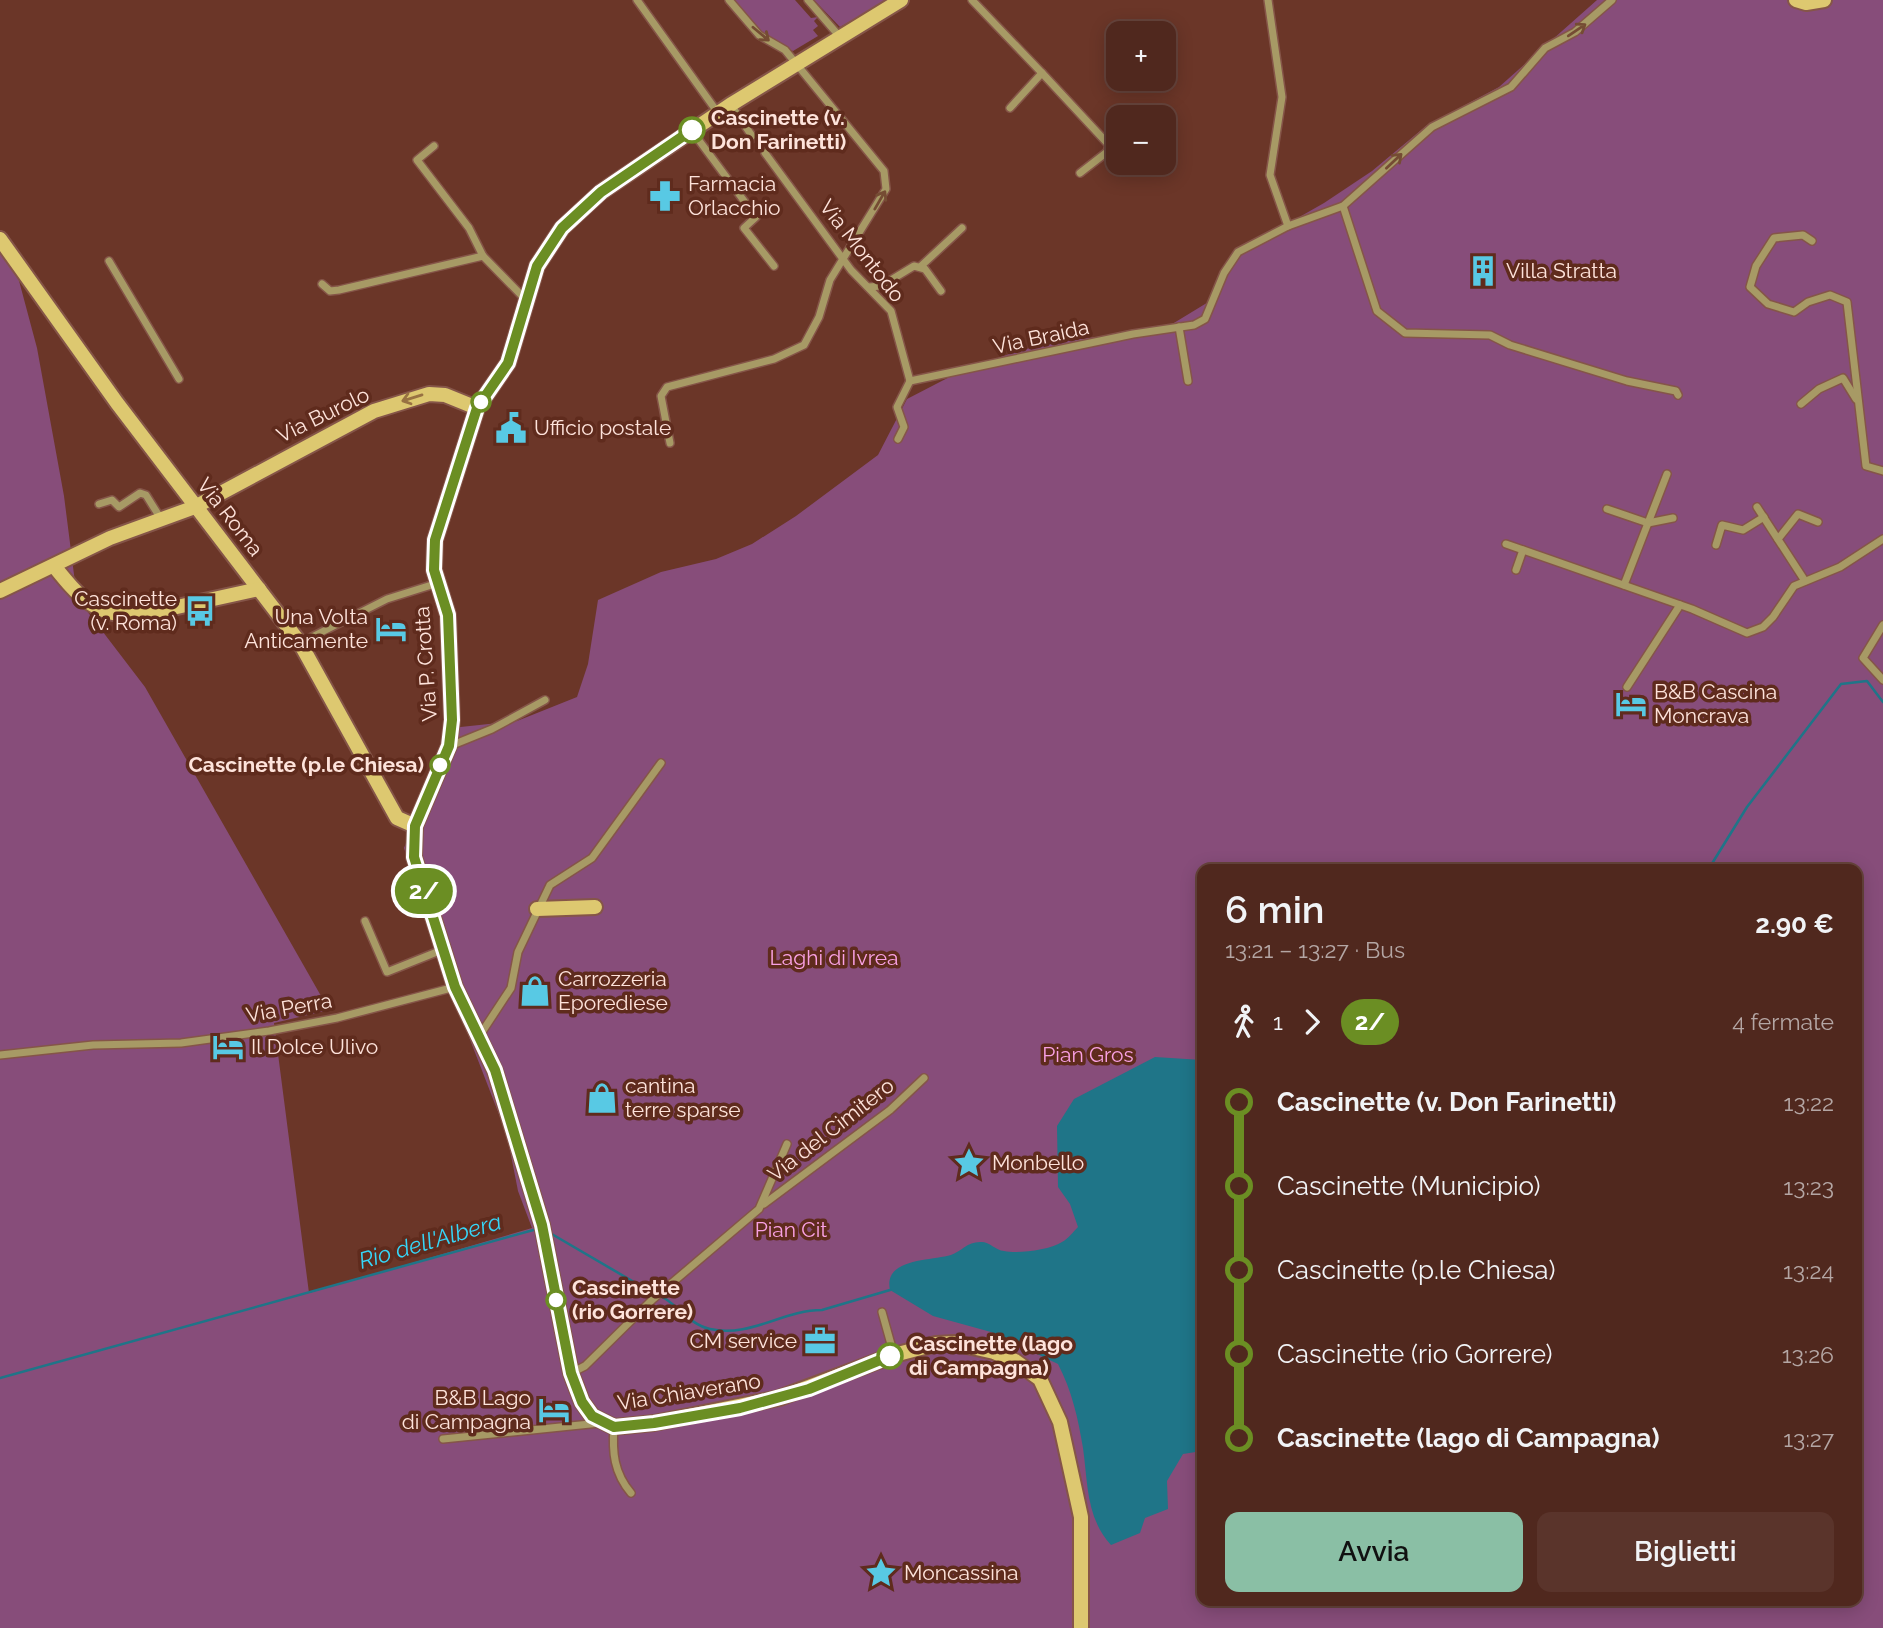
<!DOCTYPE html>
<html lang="it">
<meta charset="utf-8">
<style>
body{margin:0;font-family:Raleway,sans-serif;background:#5a342b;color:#f1f3f6;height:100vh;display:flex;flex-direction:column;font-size:26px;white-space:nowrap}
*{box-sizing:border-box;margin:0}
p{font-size:23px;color:#b4a6a4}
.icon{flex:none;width:38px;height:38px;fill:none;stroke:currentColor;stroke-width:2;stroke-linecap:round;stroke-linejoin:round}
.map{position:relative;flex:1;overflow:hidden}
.drawer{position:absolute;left:1197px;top:864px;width:665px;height:742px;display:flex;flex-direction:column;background:#50281e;border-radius:14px;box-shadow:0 4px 18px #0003,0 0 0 2px #67443c}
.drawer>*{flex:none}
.badge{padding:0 14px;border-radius:23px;font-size:24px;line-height:46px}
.controls{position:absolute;left:1106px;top:21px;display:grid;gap:14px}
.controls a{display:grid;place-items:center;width:70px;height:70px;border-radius:14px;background:#50281e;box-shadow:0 4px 18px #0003,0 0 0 2px #67443c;font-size:35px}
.map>.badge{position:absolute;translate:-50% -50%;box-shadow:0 0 0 4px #fff}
.legs{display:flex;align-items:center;gap:10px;height:77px;padding:0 28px;font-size:23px}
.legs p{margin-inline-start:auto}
.head{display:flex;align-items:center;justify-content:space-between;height:119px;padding:0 28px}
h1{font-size:38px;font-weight:600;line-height:52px}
.action{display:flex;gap:14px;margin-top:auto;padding:14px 28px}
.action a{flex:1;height:80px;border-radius:14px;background:#8abfa5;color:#111;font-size:28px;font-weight:600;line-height:80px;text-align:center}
.action a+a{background:#5a342b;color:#f1f3f6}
ul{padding:0 28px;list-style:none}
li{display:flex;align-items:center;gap:24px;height:84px;font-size:26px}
li i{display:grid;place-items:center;width:10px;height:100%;margin:0 9px;background:currentColor}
li i::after{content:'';width:18px;height:18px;margin:-9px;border:5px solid;border-radius:50%;background:#50281e}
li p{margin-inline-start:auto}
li:first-child i{background:linear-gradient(#0000 50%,currentColor 0)}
li:last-child i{background:linear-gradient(currentColor 50%,#0000 0)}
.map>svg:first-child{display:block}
.green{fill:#874d7a;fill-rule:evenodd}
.water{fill:#1f7588}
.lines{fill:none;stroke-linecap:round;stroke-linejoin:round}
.stream{stroke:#1f7588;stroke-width:2.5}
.street-tunnel{stroke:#815043;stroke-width:7;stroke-dasharray:7 3.5;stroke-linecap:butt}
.street-casing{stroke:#855548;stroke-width:10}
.secondary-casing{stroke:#855548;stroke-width:18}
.street{stroke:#a79a65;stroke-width:7}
.secondary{stroke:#ddc870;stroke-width:14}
.oneway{stroke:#754c33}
.oneway2{stroke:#987242}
.line-1-casing{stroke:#fff;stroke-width:16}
.line-1{stroke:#6b8e23;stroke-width:10}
.stop-1-dot{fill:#fff;stroke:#6b8e23;stroke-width:3.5}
.labels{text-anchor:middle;stroke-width:7;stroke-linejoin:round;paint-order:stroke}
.stop-label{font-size:21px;font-weight:bold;fill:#fee3db;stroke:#5f2b1d;text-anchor:start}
.poi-label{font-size:21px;fill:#fee3db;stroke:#5f2b1d;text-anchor:start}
.street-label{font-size:21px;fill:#fee3db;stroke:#5f2b1d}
.park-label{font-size:21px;fill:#f9a1e4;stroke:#5f2b1d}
.water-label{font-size:23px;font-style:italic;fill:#36d6f8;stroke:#5f2b1d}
</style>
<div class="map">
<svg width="1883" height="1628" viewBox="0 0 1883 1628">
<rect width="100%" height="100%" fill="#6b3628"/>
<!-- green -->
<g class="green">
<polygon points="731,0 795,0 811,18 818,17 814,21 818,26 813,30 818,36 793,51 760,34"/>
<polygon points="814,0 890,0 840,27"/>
<path d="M1597,0H1883V1628H0V233L10,247L37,348L64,496L77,598L145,687L329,1010L274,1023L309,1293L532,1228L518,1191L507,1135L450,988L404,848L451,728L517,721L577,697L588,664L598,600L661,572L716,559L752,544L796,516L878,455L907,399L963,370L1021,350L1071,340L1164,329L1210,301L1236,253L1324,203L1372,171L1426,126L1499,87ZM1202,870H1857V1601H1202Z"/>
</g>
<!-- water -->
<path class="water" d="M1155,1057L1202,1060V1451L1183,1454L1167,1481L1168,1509L1145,1518L1140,1533L1111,1545C1086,1518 1088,1483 1083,1448C1078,1418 1072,1391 1058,1364L991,1332L933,1316L890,1290C883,1258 931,1261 951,1255C962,1251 967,1242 980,1242C989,1241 995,1250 1004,1251C1019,1254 1049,1250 1062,1242C1068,1239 1073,1232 1078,1227L1070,1204L1058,1187L1057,1126L1074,1099Z"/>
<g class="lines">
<!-- stream -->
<g class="stream">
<polyline points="1708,870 1747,807 1841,684 1867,681 1883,702"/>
<path d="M550,1233L651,1292C674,1298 686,1324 710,1329C750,1338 783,1310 822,1310L890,1290"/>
<polyline points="0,1378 537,1229"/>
</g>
<!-- street-tunnel -->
<polyline class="street-tunnel" points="752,136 765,153"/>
<defs>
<g id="street">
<polyline points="637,0 718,113"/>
<polyline points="808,0 840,37"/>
<polyline points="972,0 1042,73 1010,108"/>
<polyline points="1268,0 1282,97 1270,175 1288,226"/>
<polyline points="1042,73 1109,145 1107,152 1080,173"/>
<polyline points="731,105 752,136"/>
<polyline points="692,131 756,217 744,228 774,266"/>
<polyline points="434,146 417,160 469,228 483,256"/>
<polyline points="765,153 851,270 891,311 910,381"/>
<polyline points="1343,206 1377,311 1405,333 1490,335 1510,345 1627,381 1676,391 1678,395"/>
<polyline points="1812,241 1803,235 1774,238 1756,266 1750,287 1768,304 1794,312 1808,302 1830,295 1847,302 1866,466 1883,471"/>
<polyline points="109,261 179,379"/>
<polyline points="920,267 962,228"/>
<polyline points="322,284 330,291 339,290 483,256 526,300"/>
<polyline points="869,287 881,286 914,266 925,269 941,291"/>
<polyline points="1179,327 1188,381"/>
<polyline points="910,381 1133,334 1194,325 1205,319 1224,273 1238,252 1288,226 1343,206 1432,127 1511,87 1545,48 1575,32 1612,0"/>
<polyline points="1801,404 1819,389 1843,378 1856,399"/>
<polyline points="898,439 904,427 897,407 910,381"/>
<polyline points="670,443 661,396 667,387 774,359 804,345 819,317 830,280 886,189 884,171 785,50 759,35 729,0"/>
<polyline points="99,504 112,500 119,507 140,493 146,495 161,519"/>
<polyline points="1757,507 1805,581"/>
<polyline points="1607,509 1648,523 1673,518"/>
<polyline points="1778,539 1798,514 1818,522"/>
<polyline points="1506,544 1692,609 1747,633 1763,627 1773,617 1794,586 1840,567 1883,539"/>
<polyline points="1716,545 1722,525 1743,530 1764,517"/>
<polyline points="1516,570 1523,550"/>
<polyline points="1624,585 1667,474"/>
<polyline points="1883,625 1863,658 1883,680"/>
<polyline points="300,643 387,599 438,583"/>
<polyline points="1627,687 1680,605"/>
<polyline points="450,746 492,729 545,700"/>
<polyline points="365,921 387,972 442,950"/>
<polyline points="480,1035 511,988 518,952 550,885 592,858 661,763"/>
<polyline points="0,1055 93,1045 181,1043 269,1031 337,1018 455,987"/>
<polyline points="764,1204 890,1110 924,1078"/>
<polyline points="882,1312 894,1355"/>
<polyline points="571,1373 585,1366 653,1299 759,1209 787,1144"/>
<path d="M614,1427C612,1452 614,1473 631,1493"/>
<polyline points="443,1439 600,1423"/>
</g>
<g id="secondary">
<polyline points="901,0 730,105 601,192 562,228 537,266 508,363 477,408 435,540 434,570 448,615 452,720 449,746 415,826 414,857 455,987 495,1071 542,1225 571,1373 582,1402 592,1416 614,1427 654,1423 779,1398 894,1355 936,1344 954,1343 994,1352 1015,1361 1040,1379 1060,1422 1081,1517 1081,1628"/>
<polyline points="1796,0 1806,3 1824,0"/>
<polyline points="0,239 117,403 300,643 397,818 415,826"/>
<path d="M54,566C79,597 94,615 136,616L259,589"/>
<polyline points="0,591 110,538 195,507 374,411 429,394 445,395 477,408"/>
<polyline points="537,909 595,907"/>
</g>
</defs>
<!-- street casing -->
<use href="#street" class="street-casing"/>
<!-- secondary casing -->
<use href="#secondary" class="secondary-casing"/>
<!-- street -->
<use href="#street" class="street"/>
<!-- secondary -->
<use href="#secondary" class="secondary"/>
</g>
<!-- one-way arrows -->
<defs><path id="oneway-shaft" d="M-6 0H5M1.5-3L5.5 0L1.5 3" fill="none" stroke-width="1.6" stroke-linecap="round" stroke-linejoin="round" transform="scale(1.75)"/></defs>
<g class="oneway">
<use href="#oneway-shaft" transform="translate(1577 30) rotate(-34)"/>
<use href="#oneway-shaft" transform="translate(761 34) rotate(40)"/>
<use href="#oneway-shaft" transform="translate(1394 161) rotate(-43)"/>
<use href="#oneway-shaft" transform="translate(880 200) rotate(-60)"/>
</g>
<use class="oneway2" href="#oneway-shaft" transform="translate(412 398) rotate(163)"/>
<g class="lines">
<defs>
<polyline id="line-1" points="692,130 601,192 562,228 537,266 508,363 477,408 435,540 434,570 448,615 452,720 449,746 415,826 414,857 455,987 495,1070 542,1225 571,1373 582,1402 592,1416 614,1427 654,1423 740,1408 809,1389 890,1356"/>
</defs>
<!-- line-1 casing -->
<use href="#line-1" class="line-1-casing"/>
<!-- line-1 -->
<use href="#line-1" class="line-1"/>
</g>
<!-- icons -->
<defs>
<symbol id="pharmacy-bare" viewBox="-9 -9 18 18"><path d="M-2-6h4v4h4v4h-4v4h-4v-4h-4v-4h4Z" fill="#58c9e4" stroke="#5f2b1d" stroke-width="2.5" paint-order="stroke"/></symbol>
<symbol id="building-bare" viewBox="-9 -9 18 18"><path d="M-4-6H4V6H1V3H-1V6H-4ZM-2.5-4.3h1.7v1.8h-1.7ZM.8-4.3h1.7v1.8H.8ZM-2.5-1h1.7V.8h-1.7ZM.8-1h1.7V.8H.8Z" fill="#58c9e4" stroke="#5f2b1d" stroke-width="2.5" paint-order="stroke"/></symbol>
<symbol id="civic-bare" viewBox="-9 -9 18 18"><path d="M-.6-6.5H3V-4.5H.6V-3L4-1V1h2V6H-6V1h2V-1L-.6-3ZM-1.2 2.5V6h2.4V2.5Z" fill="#58c9e4" stroke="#5f2b1d" stroke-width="2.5" paint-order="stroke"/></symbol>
<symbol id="bus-bare" viewBox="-9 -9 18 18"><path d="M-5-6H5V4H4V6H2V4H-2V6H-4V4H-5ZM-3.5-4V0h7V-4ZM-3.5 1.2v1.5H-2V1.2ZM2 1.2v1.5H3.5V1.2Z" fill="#58c9e4" stroke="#5f2b1d" stroke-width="2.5" paint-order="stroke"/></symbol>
<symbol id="hotel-bare" viewBox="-9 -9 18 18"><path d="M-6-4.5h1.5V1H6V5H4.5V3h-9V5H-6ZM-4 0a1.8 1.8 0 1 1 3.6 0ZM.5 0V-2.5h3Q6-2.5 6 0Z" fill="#58c9e4" stroke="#5f2b1d" stroke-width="2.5" paint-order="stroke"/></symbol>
<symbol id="shop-bare" viewBox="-9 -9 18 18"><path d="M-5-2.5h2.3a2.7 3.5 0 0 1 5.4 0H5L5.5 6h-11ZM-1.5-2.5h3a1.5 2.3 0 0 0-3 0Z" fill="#58c9e4" stroke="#5f2b1d" stroke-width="2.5" paint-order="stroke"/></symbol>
<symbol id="sight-bare" viewBox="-9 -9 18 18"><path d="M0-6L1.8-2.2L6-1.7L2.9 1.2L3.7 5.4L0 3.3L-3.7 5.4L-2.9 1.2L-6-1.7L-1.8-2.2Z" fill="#58c9e4" stroke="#5f2b1d" stroke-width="2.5" paint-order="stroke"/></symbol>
<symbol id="office-bare" viewBox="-9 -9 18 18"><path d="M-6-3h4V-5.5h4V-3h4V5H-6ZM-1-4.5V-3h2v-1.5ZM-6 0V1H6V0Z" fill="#58c9e4" stroke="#5f2b1d" stroke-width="2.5" paint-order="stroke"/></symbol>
</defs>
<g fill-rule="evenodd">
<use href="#pharmacy-bare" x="643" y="174" width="44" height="44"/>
<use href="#building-bare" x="1461" y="249" width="44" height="44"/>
<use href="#civic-bare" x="489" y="406" width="44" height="44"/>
<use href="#bus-bare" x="178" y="589" width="44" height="44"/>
<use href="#hotel-bare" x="369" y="607" width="44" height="44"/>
<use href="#hotel-bare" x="1609" y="682" width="44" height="44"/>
<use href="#shop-bare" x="513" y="969" width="44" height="44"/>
<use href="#hotel-bare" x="206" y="1025" width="44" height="44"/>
<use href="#shop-bare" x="580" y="1076" width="44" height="44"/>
<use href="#sight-bare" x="947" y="1141" width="44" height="44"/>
<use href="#office-bare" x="798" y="1319" width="44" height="44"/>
<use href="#hotel-bare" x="532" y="1388" width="44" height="44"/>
<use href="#sight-bare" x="859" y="1551" width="44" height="44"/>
</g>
<!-- markers -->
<g class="stop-1-dot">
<circle cx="692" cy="130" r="12"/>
<circle cx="481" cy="402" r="9"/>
<circle cx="440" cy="765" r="9"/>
<circle cx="556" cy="1300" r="9"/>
<circle cx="890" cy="1356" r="12"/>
</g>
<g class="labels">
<!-- stop labels -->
<g class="stop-label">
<text x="711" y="125">Cascinette (v.<tspan x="711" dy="24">Don Farinetti)</tspan></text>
<text x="424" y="772" text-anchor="end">Cascinette (p.le Chiesa)</text>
<text x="572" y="1295">Cascinette<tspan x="572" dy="24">(rio Gorrere)</tspan></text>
<text x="909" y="1351">Cascinette (lago<tspan x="909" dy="24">di Campagna)</tspan></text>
</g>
<!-- poi labels -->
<g class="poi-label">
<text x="688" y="191">Farmacia<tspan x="688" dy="24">Orlacchio</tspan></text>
<text x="1506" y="278">Villa Stratta</text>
<text x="534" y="435">Ufficio postale</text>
<text x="177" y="606" text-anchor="end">Cascinette<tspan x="177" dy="24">(v. Roma)</tspan></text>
<text x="368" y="624" text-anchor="end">Una Volta<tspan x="368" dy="24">Anticamente</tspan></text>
<text x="1654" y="699">B&amp;B Cascina<tspan x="1654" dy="24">Moncrava</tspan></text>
<text x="558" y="986">Carrozzeria<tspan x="558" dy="24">Eporediese</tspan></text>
<text x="251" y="1054">Il Dolce Ulivo</text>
<text x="625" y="1093">cantina<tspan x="625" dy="24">terre sparse</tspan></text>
<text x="992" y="1170">Monbello</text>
<text x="797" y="1348" text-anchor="end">CM service</text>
<text x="531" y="1405" text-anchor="end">B&amp;B Lago<tspan x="531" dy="24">di Campagna</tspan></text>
<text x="904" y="1580">Moncassina</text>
</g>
<!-- street labels -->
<g class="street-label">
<text transform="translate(862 251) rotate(52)" y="7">Via Montodo</text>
<text transform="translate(1041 337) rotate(-12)" y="7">Via Braida</text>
<text transform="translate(323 415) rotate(-26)" y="7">Via Burolo</text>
<text transform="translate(230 517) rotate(52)" y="7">Via Roma</text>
<text transform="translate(426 664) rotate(-94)" y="7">Via P. Crotta</text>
<text transform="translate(289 1008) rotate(-10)" y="7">Via Perra</text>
<text transform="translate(831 1130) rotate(-38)" y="7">Via del Cimitero</text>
<text transform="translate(689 1392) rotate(-9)" y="7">Via Chiaverano</text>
</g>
<!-- park labels -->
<g class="park-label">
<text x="834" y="965">Laghi di Ivrea</text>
<text x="1088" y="1062">Pian Gros</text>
<text x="791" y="1237">Pian Cit</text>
</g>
<!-- water labels -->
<g class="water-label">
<text transform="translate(430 1241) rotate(-16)" y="8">Rio dell'Albera</text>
</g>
</g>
</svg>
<div class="controls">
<a>+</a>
<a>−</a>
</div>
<b class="badge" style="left:424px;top:891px;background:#6b8e23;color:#fff">2/</b>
<section class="drawer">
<div class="head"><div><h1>6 min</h1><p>13:21 – 13:27 · Bus</p></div><b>2.90 €</b></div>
<div class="legs"><svg class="icon" aria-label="walk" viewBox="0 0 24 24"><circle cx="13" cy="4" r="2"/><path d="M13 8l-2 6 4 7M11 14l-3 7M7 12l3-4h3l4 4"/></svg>1<svg class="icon" aria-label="forward" viewBox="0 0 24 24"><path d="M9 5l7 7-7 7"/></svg><b class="badge" style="background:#6b8e23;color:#fff">2/</b><p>4 fermate</p></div>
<ul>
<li><i style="color:#6b8e23"></i><b>Cascinette (v. Don Farinetti)</b><p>13:22</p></li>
<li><i style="color:#6b8e23"></i><span>Cascinette (Municipio)</span><p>13:23</p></li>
<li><i style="color:#6b8e23"></i><span>Cascinette (p.le Chiesa)</span><p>13:24</p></li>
<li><i style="color:#6b8e23"></i><span>Cascinette (rio Gorrere)</span><p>13:26</p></li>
<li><i style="color:#6b8e23"></i><b>Cascinette (lago di Campagna)</b><p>13:27</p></li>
</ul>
<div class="action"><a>Avvia</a><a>Biglietti</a></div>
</section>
</div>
